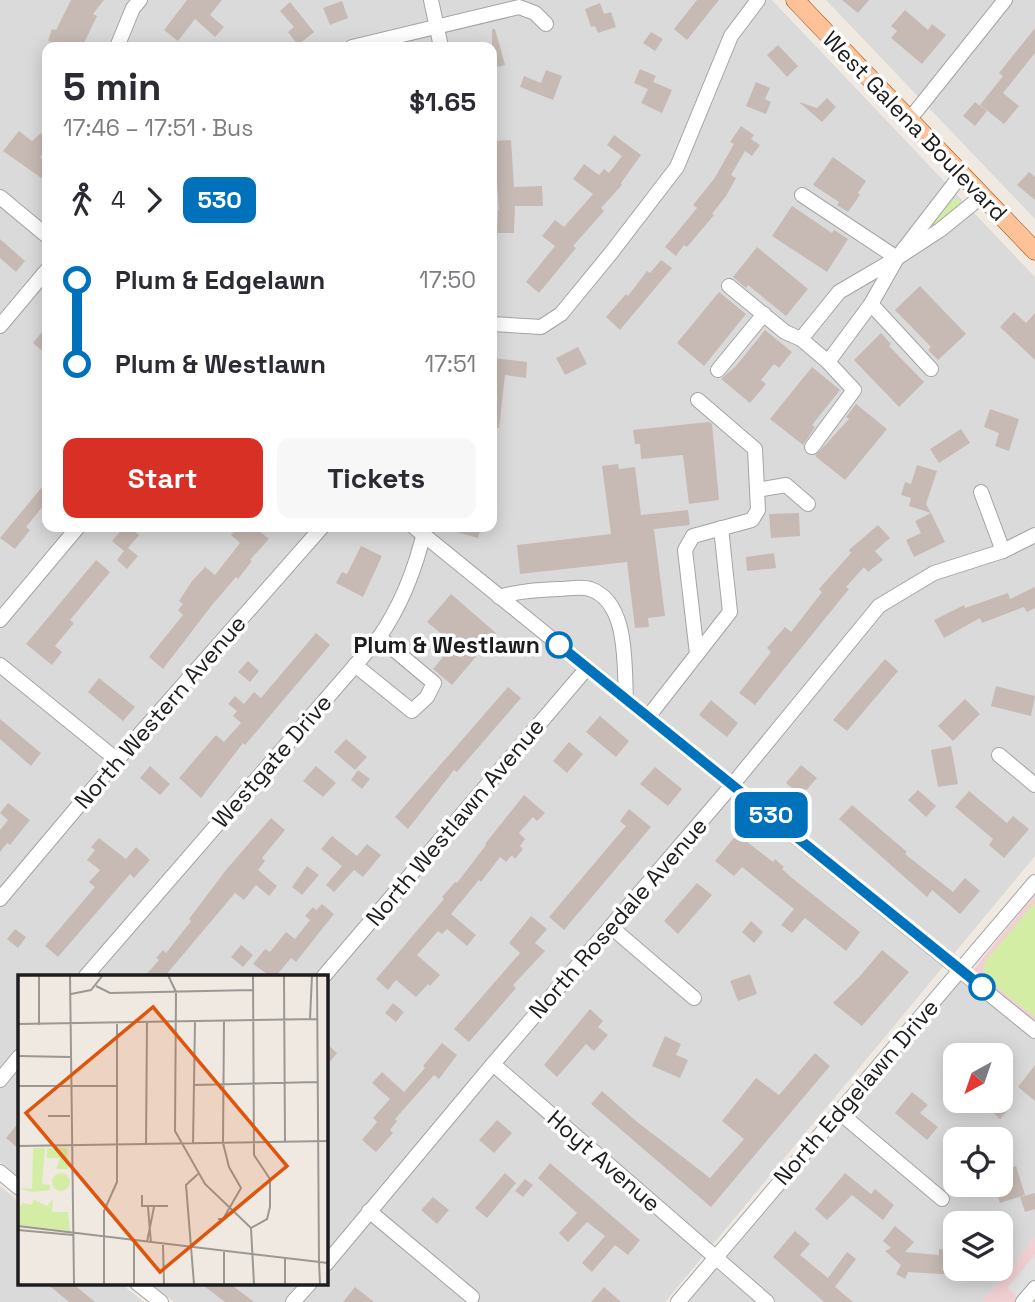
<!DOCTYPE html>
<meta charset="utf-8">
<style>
body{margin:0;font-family:"Space Grotesk",sans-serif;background:#f7f7f7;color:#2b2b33;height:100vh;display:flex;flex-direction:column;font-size:26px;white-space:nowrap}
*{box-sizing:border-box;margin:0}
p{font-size:23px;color:#7c7c81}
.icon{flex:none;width:38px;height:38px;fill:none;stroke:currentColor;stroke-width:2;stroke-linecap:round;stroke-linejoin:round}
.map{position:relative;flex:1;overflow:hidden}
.drawer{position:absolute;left:42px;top:42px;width:455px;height:490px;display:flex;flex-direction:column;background:#fff;border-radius:14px;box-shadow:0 4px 18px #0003}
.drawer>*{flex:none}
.badge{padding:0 14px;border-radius:10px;font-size:24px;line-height:46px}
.needle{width:46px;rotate:220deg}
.tools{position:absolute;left:943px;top:1043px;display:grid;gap:14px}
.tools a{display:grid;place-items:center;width:70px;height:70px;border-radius:14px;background:#fff;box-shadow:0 4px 18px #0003;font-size:35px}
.map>.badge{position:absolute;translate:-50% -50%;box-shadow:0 0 0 4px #fff}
.legs{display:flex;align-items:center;gap:10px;height:77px;padding:0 21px;font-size:23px}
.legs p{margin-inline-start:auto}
.headline{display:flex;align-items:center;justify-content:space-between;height:119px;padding:0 21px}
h1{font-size:38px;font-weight:700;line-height:52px}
.button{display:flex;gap:14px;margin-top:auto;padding:14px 21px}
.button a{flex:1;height:80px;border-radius:14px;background:#d93025;color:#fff;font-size:28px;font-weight:700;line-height:80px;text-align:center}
.button a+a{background:#f7f7f7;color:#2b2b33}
ul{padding:0 21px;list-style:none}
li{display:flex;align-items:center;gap:24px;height:84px;font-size:26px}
li i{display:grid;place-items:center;width:10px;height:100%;margin:0 9px;background:currentColor}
li i::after{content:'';width:18px;height:18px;margin:-9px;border:5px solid;border-radius:50%;background:#fff}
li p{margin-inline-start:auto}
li:first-child i{background:linear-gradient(#0000 50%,currentColor 0)}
li:last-child i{background:linear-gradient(currentColor 50%,#0000 0)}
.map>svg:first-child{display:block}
.residential{fill:#dbdada;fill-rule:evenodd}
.commercial{fill:#f1d0d4}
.grass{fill:#d4eda5}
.parking{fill:#e1e1e1}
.building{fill:#c7bab5}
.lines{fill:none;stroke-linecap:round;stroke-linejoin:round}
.minor-casing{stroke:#a4a4a4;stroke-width:16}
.major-casing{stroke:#964b00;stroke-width:19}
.minor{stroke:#fff;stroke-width:14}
.major{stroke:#ffc197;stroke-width:18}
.line-1-casing{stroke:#fff;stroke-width:16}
.line-1{stroke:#0072bc;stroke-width:10}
.stop-1-dot{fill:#fff;stroke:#0072bc;stroke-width:3.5}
.labels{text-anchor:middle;stroke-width:7;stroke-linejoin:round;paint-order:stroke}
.street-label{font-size:23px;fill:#1d1d1d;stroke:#fff}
.stop-label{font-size:23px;font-weight:bold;fill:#1d1d1d;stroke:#fff;text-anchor:end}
.inset-road{fill:none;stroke:#9b9793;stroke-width:2}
.view{fill:#de560d;fill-opacity:0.15;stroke:#de560d;stroke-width:3.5}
.inset-edge{fill:none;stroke:#1d1d1d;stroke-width:3.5}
</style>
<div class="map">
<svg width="1035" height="1302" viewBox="0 0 1035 1302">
<rect width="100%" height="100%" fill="#efe9e2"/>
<!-- residential -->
<g class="residential">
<path d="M0,0H772L1035,277V856L665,1302H174L150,1283H326V976H19V1178L0,1162ZM47,47H492V527H47Z"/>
<polygon points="826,0 1035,0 1035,219"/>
<path d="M962,979L1035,1039V1238L982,1302H776L725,1259ZM956,1055H1001V1101H956ZM956,1139H1001V1185H956ZM956,1223H1001V1269H956Z"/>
<polygon points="0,1186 19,1202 19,1283 120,1283 144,1302 0,1302"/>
<polygon points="716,1269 755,1302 688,1302"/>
</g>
<!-- commercial -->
<g class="commercial">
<polygon points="1035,894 1035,1022 973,970"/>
<polygon points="1035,1238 1035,1302 982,1302"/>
</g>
<!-- grass -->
<g class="grass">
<polygon points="956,198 960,201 958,207 937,225 934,224 934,217"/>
<path d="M1035,902V1017C1024,1008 991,985 985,974C981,968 985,963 988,958Z"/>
</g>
<!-- parking -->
<polygon class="parking" points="1035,1255 1035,1283 1021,1300 1007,1288"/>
<!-- building -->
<g class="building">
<polygon points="71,0 104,0 93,14 97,16 82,47 60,47 60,44 48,41 52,29 56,30"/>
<polygon points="187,0 222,0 210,15 224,27 215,37 195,19 178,41 164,30"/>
<polygon points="697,0 719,0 687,40 674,29"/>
<polygon points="842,0 869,0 858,13"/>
<polygon points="342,1 348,18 330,25 323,8"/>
<polygon points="290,2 314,32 298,45 288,32 294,27 280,11"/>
<polygon points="600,3 604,14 611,12 616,27 598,33 595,26 591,27 585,9"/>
<polygon points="905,10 928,30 932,24 946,35 922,64 891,38 897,31 891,26"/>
<polygon points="1035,28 1035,53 1003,93 1019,106 1004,124 980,105 1003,76 999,73"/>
<polygon points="492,29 495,29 505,65 492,68"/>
<polygon points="651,32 663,39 655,51 643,43"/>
<polygon points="778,45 798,66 787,77 767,55"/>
<polygon points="640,69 656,76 653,82 672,90 662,113 641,103 648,89 634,83"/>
<polygon points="546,70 562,76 553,100 520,87 524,76 541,83"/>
<polygon points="756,82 770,88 765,99 771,102 766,114 746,106"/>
<polygon points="827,98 836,107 822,122 799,102 817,108"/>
<polygon points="975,102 987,111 975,126 963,116"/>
<polygon points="741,126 754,135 751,139 760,145 752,156 745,151 731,175 736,178 726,196 712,214 714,215 687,247 684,245 676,256 665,247 697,208 693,205 714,179 734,144 730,142"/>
<polygon points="19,131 32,141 41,133 47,141 47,151 40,157 47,163 47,182 3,151"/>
<polygon points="614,135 641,155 621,183 622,185 601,208 604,211 573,246 576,248 539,293 526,282 555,246 542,236 555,220 564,227 593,194 573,179 584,164 599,175 604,169 609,173 622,156 607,145"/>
<polygon points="511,140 514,187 542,186 543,206 515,206 514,233 497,233 498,210 499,210 494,141"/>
<polygon points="833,157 866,181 858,193 860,195 848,212 837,205 839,202 813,185"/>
<polygon points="1029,172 1035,177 1035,200 1017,185"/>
<polygon points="792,206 832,233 834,230 848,239 827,272 772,236"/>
<polygon points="0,239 25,261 16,272 0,258"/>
<polygon points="757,247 808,289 786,316 748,285 746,288 733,277"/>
<polygon points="661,260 672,268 620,330 606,317 626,294 628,296 647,271 650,273"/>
<polygon points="920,286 966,334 938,360 928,350 931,347 895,310"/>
<polygon points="719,292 746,314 704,366 677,343"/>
<polygon points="1014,312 1026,323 1035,313 1035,360 1000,327"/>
<polygon points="765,330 792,352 779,368 774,364 761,380 766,384 750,403 721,379 736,366"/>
<polygon points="42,332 47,337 47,355 33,343"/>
<polygon points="881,333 891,344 889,346 924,382 899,407 854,360"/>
<polygon points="578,347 587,364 565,375 556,358"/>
<polygon points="492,358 527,362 526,378 505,375 499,428 492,428"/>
<polygon points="812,367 840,390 812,425 815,427 803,445 770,419"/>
<polygon points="856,404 887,429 845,480 815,456 849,419 846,417"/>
<polygon points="990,409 1019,419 1009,451 995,446 999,433 984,427"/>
<polygon points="709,422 712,424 719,500 689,504 683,455 641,459 640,444 635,444 633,430"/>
<polygon points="961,429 970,443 939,463 930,449"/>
<polygon points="618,464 619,469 635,467 641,515 688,510 690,525 654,529 665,616 648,618 649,627 635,628 627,562 520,574 517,545 611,534 602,466"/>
<polygon points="917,465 937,471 926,504 931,513 909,506 911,498 901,495 905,482 911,484"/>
<polygon points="47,481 47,501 26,527 30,530 15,549 0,538"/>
<polygon points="799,513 800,536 771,538 769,514"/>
<polygon points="931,513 945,542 914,557 906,540 921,533 915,521"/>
<polygon points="878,525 890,538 875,551 883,560 868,572 864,567 846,587 849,589 755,705 739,693 771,652 767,648 785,627 791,632 822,592 819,589 851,553 849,550"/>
<polygon points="124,527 129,527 139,535 128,548 138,556 127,569 117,560 124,551 112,541"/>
<polygon points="239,527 254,527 269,539 250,560 252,561 238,579 236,577 212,605 163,669 149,657 183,615 178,610 183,604 179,601 192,581 205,567 215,575 240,543 231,535"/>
<polygon points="449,527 481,527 478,538 449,530"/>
<polygon points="361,546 382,556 363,597 336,583 342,572 347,574"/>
<polygon points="774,553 776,568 747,571 746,557"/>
<polygon points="96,560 110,572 70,620 74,623 55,646 62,652 52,665 26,644"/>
<polygon points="1035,587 1035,608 1027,612 1024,607 982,623 980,618 944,638 934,620 964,605 965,608 1008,593 1010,599"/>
<polygon points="451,594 496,633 452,685 433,669 454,644 427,622"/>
<polygon points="316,633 330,645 245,745 243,743 201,798 179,778 216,735 224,742 241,723 233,716 237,711 228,704 235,696 244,704 254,692 261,698"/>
<polygon points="885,659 898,671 847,731 833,720"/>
<polygon points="248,661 259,671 250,682 238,672"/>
<polygon points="99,678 135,707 123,721 88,692"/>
<polygon points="996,686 1035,696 1031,716 991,706"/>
<polygon points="508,687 521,698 457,772 454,770 408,829 395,817"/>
<polygon points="965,699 980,714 953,741 938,726"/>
<polygon points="711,700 738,723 727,737 699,715"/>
<polygon points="600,716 629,741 616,757 586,732"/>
<polygon points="0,719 41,753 31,766 0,739"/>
<polygon points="346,739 367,757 355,770 334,752"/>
<polygon points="569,742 583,754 567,773 553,761"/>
<polygon points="951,746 958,784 938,787 931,750"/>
<polygon points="801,765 817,778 801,796 786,783"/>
<polygon points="150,766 170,784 160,795 140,778"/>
<polygon points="316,766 336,783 323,797 303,781"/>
<polygon points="655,767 682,789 668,806 640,784"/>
<polygon points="358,770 370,779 362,789 351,780"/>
<polygon points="918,790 936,806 926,817 908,800"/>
<polygon points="969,791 1007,823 1013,816 1029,829 1004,858 989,845 993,839 955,807"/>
<polygon points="524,795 545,813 537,821 533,817 519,833 525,839 520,846 523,849 515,859 512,855 506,862 500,857 481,882 479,880 451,914 476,935 467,946 447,929 442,934 438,931 417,955 440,975 430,986 428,984 416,997 396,980 388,990 376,979 444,899 442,897 455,882 457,883 486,845 485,844"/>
<polygon points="8,803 30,820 10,845 7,843 0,852 0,830 8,820 0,813"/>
<polygon points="852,805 907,852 905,854 953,892 965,878 980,891 960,914 932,890 927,897 839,819"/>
<polygon points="629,809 651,827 564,930 549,917 626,826 620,821"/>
<polygon points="271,818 285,830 262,858 265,861 258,870 277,886 269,896 256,885 244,900 235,893 165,976 145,976 159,960 156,958 163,950 166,953 191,921 189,919 226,870"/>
<polygon points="737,834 773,862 775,859 784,867 782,869 792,878 860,932 846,951 805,918 792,933 781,925 794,909 742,867 734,876 715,861"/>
<polygon points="332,836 357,856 367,844 381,855 363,877 354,870 334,892 326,885 342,866 321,849"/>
<polygon points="99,838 126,859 136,847 150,860 134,878 130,874 58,957 45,946 95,887 89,882 100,870 87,860 95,850 91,847"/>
<polygon points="307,866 319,875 302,895 292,887"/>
<polygon points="697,883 712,895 678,934 664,921"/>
<polygon points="322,904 334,914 296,962 291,958 276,976 270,976 253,964 265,949 270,952 286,932 295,939 310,920 305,916 313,907 316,910"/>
<polygon points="531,916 547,929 535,943 545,951 513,985 516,988 469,1042 454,1029 520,953 509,943"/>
<polygon points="751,921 763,932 754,943 742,932"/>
<polygon points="15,929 26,937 18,948 7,939"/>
<polygon points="241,945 253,955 243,967 231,957"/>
<polygon points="882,950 909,972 862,1026 833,1003 860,976"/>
<polygon points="750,974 757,994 738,1001 730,981"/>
<polygon points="393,1003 404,1012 396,1022 385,1013"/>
<polygon points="590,1009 603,1021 598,1027 608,1035 594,1051 586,1044 557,1077 544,1065"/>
<polygon points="665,1036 681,1044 676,1055 688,1060 680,1078 652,1066"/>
<polygon points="326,1043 337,1053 326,1067"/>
<polygon points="442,1043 457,1055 439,1079 434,1075 395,1119 397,1121 390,1130 393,1133 376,1152 362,1140 377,1122 373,1118 390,1099 372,1083 382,1072 404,1092 425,1068 423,1066"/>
<polygon points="1001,1049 1014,1061 1001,1075"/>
<polygon points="815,1053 830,1066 711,1207 591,1104 602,1091 636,1121 710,1178 744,1139 722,1121 756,1078 779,1095"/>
<polygon points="1035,1065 1035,1101 1018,1087"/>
<polygon points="912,1092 928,1105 920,1113 938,1127 927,1140 895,1113"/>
<polygon points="993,1101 1001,1101 1009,1109 1000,1119 987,1107"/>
<polygon points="497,1120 512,1133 494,1153 479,1140"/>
<polygon points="19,1122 19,1149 6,1138"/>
<polygon points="550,1163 640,1240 628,1255 615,1245 592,1272 582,1263 605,1236 587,1222 568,1242 559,1233 577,1213 538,1178"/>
<polygon points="1016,1166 1025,1195 1000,1203 994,1185 1001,1185 1001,1171"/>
<polygon points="505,1173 516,1183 487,1218 475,1208"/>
<polygon points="845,1173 871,1194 875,1189 894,1205 883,1220 852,1195 827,1220 815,1209"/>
<polygon points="525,1179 533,1185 523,1197 515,1191"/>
<polygon points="1035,1193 1035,1209 1025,1212 1020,1197"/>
<polygon points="433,1197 449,1210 437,1224 421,1210"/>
<polygon points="895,1226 914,1242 905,1252 939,1255 939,1249 956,1250 956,1275 908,1272 905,1279 896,1274 901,1265 885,1251 891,1248 883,1241"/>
<polygon points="795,1231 810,1244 800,1255 828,1278 847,1252 856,1259 835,1287 853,1302 824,1302 773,1257"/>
<polygon points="46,1283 72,1283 95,1302 69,1302"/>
<polygon points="200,1283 229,1283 254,1302 225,1302"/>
<polygon points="355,1287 374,1302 343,1302"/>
<polygon points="604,1287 621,1302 591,1302"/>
</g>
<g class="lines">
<defs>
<g id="minor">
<polyline points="431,0 441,47"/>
<polyline points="117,47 133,8 140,0"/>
<polyline points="352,47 519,7 535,13 546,24"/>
<polyline points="909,120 1005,0"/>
<polyline points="802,195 897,258"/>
<polyline points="0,197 47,236"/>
<polyline points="729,286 785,332 801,339 828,362 854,390 812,447"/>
<polyline points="871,304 931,369"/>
<polyline points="492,324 541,327 561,314 611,253 677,167 731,36 758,0"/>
<polyline points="0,326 47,270"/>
<polyline points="801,339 839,292 897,258 940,230 982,196"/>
<polyline points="828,362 871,304 897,258 961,175"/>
<polyline points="718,370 764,314"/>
<polyline points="757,490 786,485 808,504"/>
<polyline points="981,492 1003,551"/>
<polyline points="414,527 1035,1031"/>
<path d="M499,597C519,591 537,590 558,589C568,589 580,586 590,589C629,602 624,666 626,699"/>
<polyline points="0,620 78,527"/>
<polyline points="697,654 685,550 693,536 752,520 758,510 755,449 698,400"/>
<polyline points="0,665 117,760"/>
<polyline points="355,665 412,711 427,697 434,683 379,637"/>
<polyline points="648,717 730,612 721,528"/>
<polyline points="999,755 1035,785"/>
<polyline points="0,899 117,760 322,527"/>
<polyline points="611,927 694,998"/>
<path d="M86,976L378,639C401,606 416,568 425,528"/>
<polyline points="324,976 587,668"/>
<polyline points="493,1064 767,1302"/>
<polyline points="0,1080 19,1057"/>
<polyline points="840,1113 942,1199"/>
<polyline points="0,1172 19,1188"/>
<polyline points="369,1211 472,1297"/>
<polyline points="326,1264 493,1064 733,784 879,606 934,573 1003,551 1035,535"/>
<polyline points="137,1283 161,1302"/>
<polyline points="293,1302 310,1283"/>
<polyline points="678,1302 1035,882"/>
<polyline points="1023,1302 1035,1288"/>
</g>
<polyline id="major" points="795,0 1035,251"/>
</defs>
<!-- minor casing -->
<use href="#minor" class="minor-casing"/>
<!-- major casing -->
<use href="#major" class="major-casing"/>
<!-- minor -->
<use href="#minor" class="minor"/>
<!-- major -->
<use href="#major" class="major"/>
</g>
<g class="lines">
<defs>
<polyline id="line-1" points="559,645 982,987"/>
</defs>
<!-- line-1 casing -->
<use href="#line-1" class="line-1-casing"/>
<!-- line-1 -->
<use href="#line-1" class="line-1"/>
</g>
<!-- markers -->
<g class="stop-1-dot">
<circle cx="559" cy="645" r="12"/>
<circle cx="982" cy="987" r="12"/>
</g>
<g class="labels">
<!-- street labels -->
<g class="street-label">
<text transform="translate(915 126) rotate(46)" y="8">West Galena Boulevard</text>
<text transform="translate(160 712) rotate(-49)" y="8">North Western Avenue</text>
<text transform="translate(272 761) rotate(-49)" y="8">Westgate Drive</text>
<text transform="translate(455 822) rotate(-50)" y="8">North Westlawn Avenue</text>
<text transform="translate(618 918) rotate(-49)" y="8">North Rosedale Avenue</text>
<text transform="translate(856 1092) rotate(-49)" y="8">North Edgelawn Drive</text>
<text transform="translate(604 1161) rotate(41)" y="8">Hoyt Avenue</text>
</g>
<!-- stop labels -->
<g class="stop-label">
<text x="540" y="653">Plum &amp; Westlawn</text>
</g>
</g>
<!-- overview -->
<g transform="translate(18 975)">
<rect width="310" height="310" fill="#efe9e2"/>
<path d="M15,173H27L24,209L32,210V215L14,217L0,213L14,214ZM29,173H49L50,194H38L42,183H29ZM34 207a9 9 0 1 1 18 0a9 9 0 1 1-18 0ZM15,224L29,231L35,224L34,237H50L52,256L0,250V234L5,228L14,230Z" fill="#d4eda5"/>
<path class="inset-road" d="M21,0V50M52,0L56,309M150,0L158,17L157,156L187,209L233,253L236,309M266,0L267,167M299,0L301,287M78,11L92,18L235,15M53,19L73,15L85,0M292,44L294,0M0,49L299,44M0,81L52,82M177,110L299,107M0,111H99M30,141H52M175,169L177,47M128,170L129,48M0,171L310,166M124,220V231H150M130,232L133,268M200,244H205L223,213L211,192L205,168L206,46M0,251L310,288M233,253L249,244L252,232V204L236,180L235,0M0,255L55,260M116,267V309M129,267L136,232M145,270L146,309M206,277V309M301,287L302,309M86,309V236L99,207V49M176,309L168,210L180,199M267,309V283"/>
<path class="view" d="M135,32L269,191L142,297L8,138Z"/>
<rect width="310" height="310" class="inset-edge"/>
</g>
</svg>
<div class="tools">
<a><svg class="needle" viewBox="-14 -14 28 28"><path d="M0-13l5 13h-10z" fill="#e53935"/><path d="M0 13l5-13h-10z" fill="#7c7c81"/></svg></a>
<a><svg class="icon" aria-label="locate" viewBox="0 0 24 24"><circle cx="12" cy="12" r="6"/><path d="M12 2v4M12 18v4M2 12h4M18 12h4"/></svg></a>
<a><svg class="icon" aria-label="layers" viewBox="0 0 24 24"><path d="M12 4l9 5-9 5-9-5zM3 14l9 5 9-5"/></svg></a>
</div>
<b class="badge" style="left:771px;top:815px;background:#0072bc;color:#fff">530</b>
<section class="drawer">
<div class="headline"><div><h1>5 min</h1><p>17:46 – 17:51 · Bus</p></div><b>$1.65</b></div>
<div class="legs"><svg class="icon" aria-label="walk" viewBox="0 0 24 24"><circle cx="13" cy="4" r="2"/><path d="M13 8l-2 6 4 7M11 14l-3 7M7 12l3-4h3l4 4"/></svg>4<svg class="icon" aria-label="forward" viewBox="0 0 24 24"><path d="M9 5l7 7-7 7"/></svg><b class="badge" style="background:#0072bc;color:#fff">530</b></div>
<ul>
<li><i style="color:#0072bc"></i><b>Plum &amp; Edgelawn</b><p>17:50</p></li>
<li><i style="color:#0072bc"></i><b>Plum &amp; Westlawn</b><p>17:51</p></li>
</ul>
<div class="button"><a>Start</a><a>Tickets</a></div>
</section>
</div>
